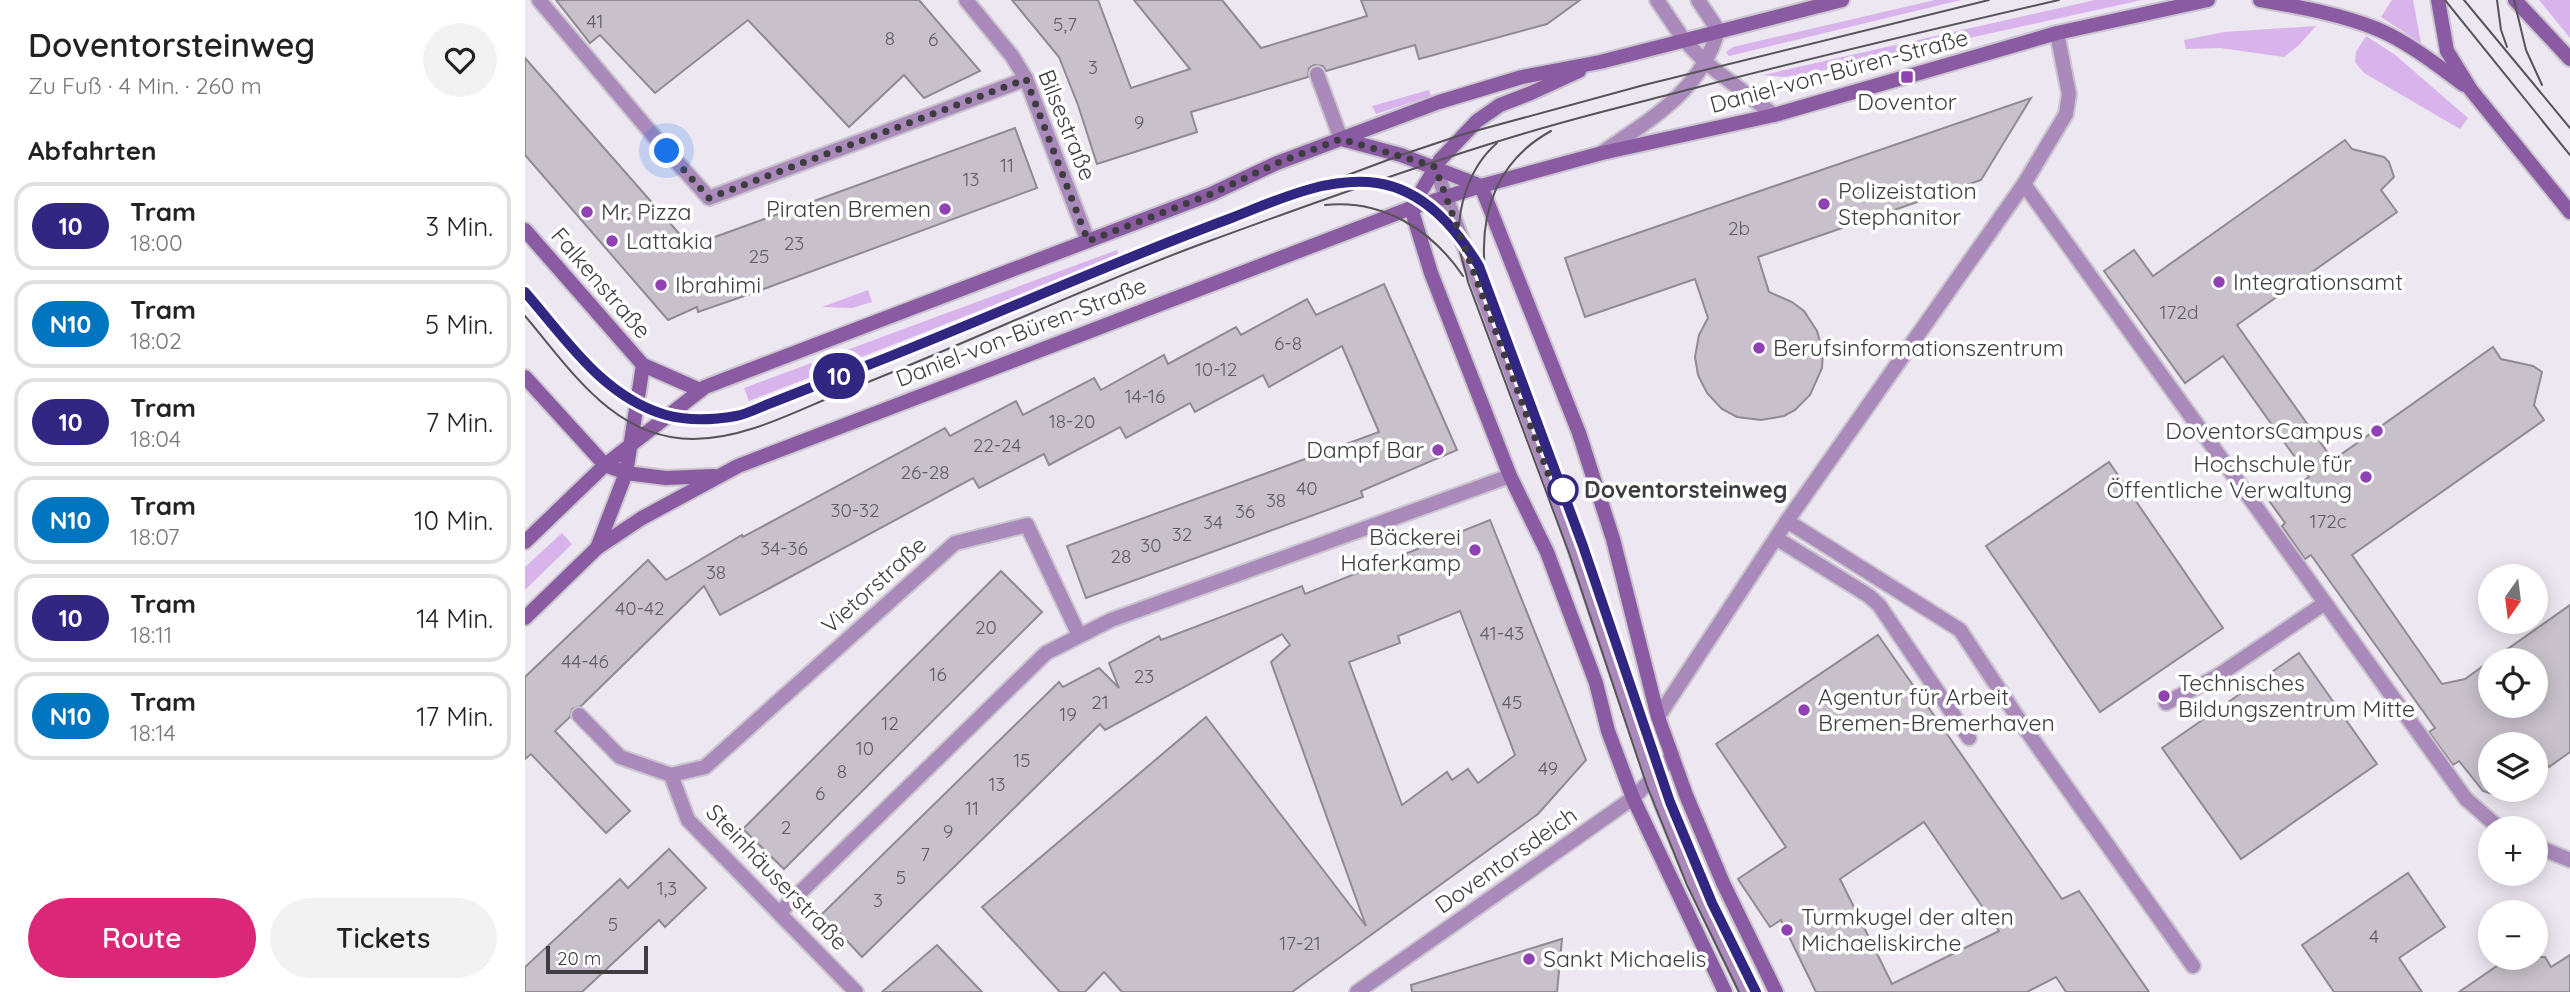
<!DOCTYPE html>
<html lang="de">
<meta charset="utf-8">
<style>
body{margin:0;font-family:Quicksand,sans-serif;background:#f2f2f2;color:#222;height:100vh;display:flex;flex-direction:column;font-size:26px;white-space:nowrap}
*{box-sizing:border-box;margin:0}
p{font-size:23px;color:#767676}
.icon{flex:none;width:38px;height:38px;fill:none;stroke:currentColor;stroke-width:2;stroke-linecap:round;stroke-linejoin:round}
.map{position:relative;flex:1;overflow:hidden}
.side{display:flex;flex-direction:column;background:#fff;width:525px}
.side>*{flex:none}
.badge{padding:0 14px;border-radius:23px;font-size:24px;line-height:46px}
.needle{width:46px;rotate:194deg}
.buttons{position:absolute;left:1953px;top:564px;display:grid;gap:14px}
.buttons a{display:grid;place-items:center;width:70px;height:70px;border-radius:50%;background:#fff;box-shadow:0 4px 18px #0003;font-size:35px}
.scale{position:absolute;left:21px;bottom:18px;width:102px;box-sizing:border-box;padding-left:7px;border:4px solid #3e3c40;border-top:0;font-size:19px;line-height:24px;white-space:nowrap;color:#3e3c40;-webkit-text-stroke:5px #fff;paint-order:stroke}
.you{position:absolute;width:35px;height:35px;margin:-18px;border:5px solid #fff;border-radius:50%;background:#1a73e8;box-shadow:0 0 0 10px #1a73e833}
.map>.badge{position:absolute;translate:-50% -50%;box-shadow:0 0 0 4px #fff}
h2{padding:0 28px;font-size:26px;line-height:63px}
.round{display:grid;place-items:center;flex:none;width:74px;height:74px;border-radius:37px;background:#f2f2f2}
.overview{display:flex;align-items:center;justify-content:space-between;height:119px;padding:0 28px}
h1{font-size:33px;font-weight:600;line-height:52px}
.cta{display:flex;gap:14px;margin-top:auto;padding:14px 28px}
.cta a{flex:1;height:80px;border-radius:42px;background:#db2777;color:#fff;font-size:28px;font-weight:600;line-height:80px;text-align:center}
.cta a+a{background:#f2f2f2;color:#222}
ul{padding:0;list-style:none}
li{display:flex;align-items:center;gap:21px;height:88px;margin:0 14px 10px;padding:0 14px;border:4px solid #e0e0e0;border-radius:21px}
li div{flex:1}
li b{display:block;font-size:26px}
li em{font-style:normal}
li .badge{min-width:77px;font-weight:700;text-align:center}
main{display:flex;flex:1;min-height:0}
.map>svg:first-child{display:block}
.green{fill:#d9b4ec}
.building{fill:#c8c1cb;stroke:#908a93;stroke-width:2;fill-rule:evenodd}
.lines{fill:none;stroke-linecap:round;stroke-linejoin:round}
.lane-casing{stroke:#cac5ce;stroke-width:18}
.street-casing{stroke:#cac5ce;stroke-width:18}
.secondary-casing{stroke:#cac5ce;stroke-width:18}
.lane{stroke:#aa8abb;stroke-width:14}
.street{stroke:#aa8abb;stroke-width:14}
.secondary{stroke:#8a5aa2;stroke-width:14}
.tram{stroke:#565459;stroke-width:2}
.line-casing{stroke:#fff;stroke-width:16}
.line{stroke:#312783;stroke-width:10}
.walk{stroke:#3e3c40;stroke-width:7;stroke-dasharray:0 12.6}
.poi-dot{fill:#9042b2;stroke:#fff;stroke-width:2.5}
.stop-dot{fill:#fff;stroke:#312783;stroke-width:3.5}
.labels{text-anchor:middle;stroke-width:7;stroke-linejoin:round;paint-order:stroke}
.number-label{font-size:19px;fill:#605d63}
.street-label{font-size:23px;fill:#3e3c40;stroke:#fff}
.poi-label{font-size:23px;fill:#3e3c40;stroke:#fff;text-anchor:start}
.stop-label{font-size:23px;font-weight:bold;fill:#3e3c40;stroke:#fff;text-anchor:start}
</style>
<main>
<section class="side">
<div class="overview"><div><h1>Doventorsteinweg</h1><p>Zu Fuß · 4 Min. · 260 m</p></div><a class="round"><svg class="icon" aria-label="heart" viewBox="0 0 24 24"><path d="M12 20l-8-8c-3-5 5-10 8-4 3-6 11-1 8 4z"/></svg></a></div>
<h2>Abfahrten</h2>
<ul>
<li><span class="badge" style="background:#312783;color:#fff">10</span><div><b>Tram</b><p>18:00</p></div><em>3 Min.</em></li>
<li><span class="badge" style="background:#0075bf;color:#fff">N10</span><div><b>Tram</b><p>18:02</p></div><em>5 Min.</em></li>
<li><span class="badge" style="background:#312783;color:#fff">10</span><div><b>Tram</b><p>18:04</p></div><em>7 Min.</em></li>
<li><span class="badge" style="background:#0075bf;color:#fff">N10</span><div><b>Tram</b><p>18:07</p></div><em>10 Min.</em></li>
<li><span class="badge" style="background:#312783;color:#fff">10</span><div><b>Tram</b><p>18:11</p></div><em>14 Min.</em></li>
<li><span class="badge" style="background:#0075bf;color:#fff">N10</span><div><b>Tram</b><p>18:14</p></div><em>17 Min.</em></li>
</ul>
<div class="cta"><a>Route</a><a>Tickets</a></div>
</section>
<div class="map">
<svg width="2045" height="992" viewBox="0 0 2045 992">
<rect width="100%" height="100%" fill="#ede7f1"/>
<!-- green -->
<g class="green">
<polygon points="1410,0 1436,0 1204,56 1201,52 1208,47"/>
<polygon points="1570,0 1617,0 1276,75 1258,77 1238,75"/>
<polygon points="1867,0 1888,0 1896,43 1856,17"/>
<polygon points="2014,0 2045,0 2045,38"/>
<polygon points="1791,26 1774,45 1759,57 1695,48 1661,49 1659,40 1699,32"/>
<polygon points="1841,36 1869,54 1943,118 1935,129 1839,73 1830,62 1831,52"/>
<polygon points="904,90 906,96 851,114 847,106"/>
<polygon points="592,250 594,256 224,401 219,388"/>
<polygon points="343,290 347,302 327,308 297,307"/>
<polygon points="37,533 47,544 0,590 0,567"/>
</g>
<!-- building -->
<g class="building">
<polygon points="31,0 394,0 455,71 399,98 379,75 324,127 223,20 130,93 75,35 65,43"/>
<polygon points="487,0 573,0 606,88 665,69 609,0 697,0 736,48 842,16 836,0 1055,0 1022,24 894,59 890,45 801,71 798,66 789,65 784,68 783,77 666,112 672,132 572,164 553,105 534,57"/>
<polygon points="0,58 165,246 490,128 512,188 228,293 173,312 172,307 143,320 0,155"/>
<polygon points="1506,98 1456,180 1233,257 1244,292 1267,302 1279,311 1292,331 1298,352 1297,368 1285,395 1270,410 1259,416 1236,420 1212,417 1197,409 1182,393 1173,375 1170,357 1174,335 1183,318 1170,279 1060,317 1040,258"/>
<polygon points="1820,140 1827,149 1859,157 1864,162 1869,177 1856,190 1872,212 1712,325 1808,460 1968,347 1976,359 2008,366 2017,372 2009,405 2019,420 1827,555 1917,684 1940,679 1965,661 1965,705 2011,705 2011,660 1967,660 2045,605 2045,752 2024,767 2020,761 2011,768 2011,744 1965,744 1965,789 1980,789 1967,794 1958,791 1934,761 1928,765 1904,732 1910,728 1786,555 1780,559 1757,526 1760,523 1745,502 1784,477 1698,356 1660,383 1579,271 1609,250 1628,276"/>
<polygon points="859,284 932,450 836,491 838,497 561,598 542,546 854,432 817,346 744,387 738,375 670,412 665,403 601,438 595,427 524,465 519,454 454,488 448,478 195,615 179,586 56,706 47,709 45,717 30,731 105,811 81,833 6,754 0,759 0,677 123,560 141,580 217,535 218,537 420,428 425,436 491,401 498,415 569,378 576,390 639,355 643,364 711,327 716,335 782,299 791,315"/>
<polygon points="1584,462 1698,628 1575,712 1461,546"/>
<path d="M965,520L1061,760L1013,814L767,992H597L579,972L560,992H535L457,907L681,717L841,926L746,662L765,645L757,634L580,730L575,724L337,957L297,914L534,682L538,687L574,668L594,688L584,663L634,636L636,640L777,586L780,594ZM935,611L990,755L953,783L943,769L927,780L922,772L877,805L824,662L875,643L873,636Z"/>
<polygon points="476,571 517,612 259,869 218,829"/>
<path d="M1353,635L1537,899L1554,891L1624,992H1541L1531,977L1502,992H1291L1256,920L1245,927L1213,879L1261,847L1191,744ZM1399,822L1474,931L1367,984L1315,879Z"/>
<polygon points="1774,653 1852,764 1716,859 1637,748"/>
<polygon points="144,849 181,888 140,927 134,920 57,992 0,992 0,967 95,879 103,888"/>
<polygon points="1883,873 1920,927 1874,958 1897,992 1809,992 1777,945"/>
<polygon points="1037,939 1032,992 887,992 886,985"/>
<polygon points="412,945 457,992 357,992"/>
<polygon points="2045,955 2045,992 1934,992 1985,957 2020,957 2026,967"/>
</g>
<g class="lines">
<defs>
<g id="lane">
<polyline points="14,0 128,135 184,198 501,79"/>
<polyline points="792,74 816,139"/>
<polyline points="910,167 1039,516 1137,805 1164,870 1222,992"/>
<polyline points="1499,184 1941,799 1974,828"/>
<polyline points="1262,521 1435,630 1499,727 1668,966"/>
<polyline points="1251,538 1344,596 1354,605 1444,738"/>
<polyline points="1641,703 1691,677 1800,603"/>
<polyline points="1133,717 1262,521 1499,184 1541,114 1544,94 1532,33"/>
<polyline points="146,775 180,767 430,543 502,525 554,635"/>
<polyline points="2011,846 2045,860"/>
</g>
<g id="street">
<polyline points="441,0 487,56 501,79 563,241"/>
<polyline points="1132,0 1159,40 1181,63 1249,115"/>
<path d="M1078,152C1126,119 1177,90 1193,30L1173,0"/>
<polyline points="54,715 95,757 146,775 163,820 331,992"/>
<polyline points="255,912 521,653 586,620 985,476"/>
<polyline points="832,992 1108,798 1134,772 1147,755"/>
</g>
<g id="secondary">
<path d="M1735,0C1774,7 1815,14 1852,29C1883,42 1912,65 1939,85"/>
<polyline points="1913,0 1922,51 1946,90 2045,212"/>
<polyline points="1990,0 2045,59"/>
<polyline points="816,139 876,155 956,186"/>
<polyline points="956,186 1054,433 1088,539 1133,717 1161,795 1198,883 1251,992"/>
<polyline points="886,208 906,273 985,476 1022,552 1071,683 1083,731 1108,798 1200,992"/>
<polyline points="886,208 915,160 952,121 975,105 1006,93 1054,71"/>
<polyline points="0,230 118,365 175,390"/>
<polyline points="0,377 80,465 101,473 141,478 189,476"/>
<polyline points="0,542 80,465 180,387 686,194 752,163 914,102 997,77 1075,62 1317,0"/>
<polyline points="72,548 101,473 118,365"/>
<polyline points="0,618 72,548 117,518 213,466 886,208 956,186 1077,153 1249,115 1532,33 1683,0"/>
</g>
</defs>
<!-- lane casing -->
<use href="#lane" class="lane-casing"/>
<!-- street casing -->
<use href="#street" class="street-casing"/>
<!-- secondary casing -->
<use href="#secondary" class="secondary-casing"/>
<!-- lane -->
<use href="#lane" class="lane"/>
<!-- street -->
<use href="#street" class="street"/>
<!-- secondary -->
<use href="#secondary" class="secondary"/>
<!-- tram -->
<g class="tram">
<polyline points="1920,0 2045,155"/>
<polyline points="1939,0 2045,128"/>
<polyline points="1972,0 1976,30 1982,47"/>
<polyline points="1989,0 2001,50 2017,85"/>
<path d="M972,143C943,168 930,212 935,249C936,260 941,271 943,282L1044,553L1122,786L1162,885L1214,992"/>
<path d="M848,183C897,187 931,227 954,266L1058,546L1145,802L1187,903L1231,992"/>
<path d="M800,205C858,199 907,230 938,276"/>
<path d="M960,270C954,211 973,160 1026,131"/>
<polyline points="0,292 77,380 111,405 143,416 170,420 214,415 393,345 596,260 876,155 939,134 1119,85 1464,0"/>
<path d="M0,316C46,370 89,439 168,439C220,439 271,411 318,392C439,345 557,288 679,243C783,205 888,167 994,135C1052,117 1112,103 1170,88C1291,57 1413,28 1534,0"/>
</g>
</g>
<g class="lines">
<defs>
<path id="line" d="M0,292C41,339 78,397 141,415C163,421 188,420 211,416C223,414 235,407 246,403C277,391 307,379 338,367C459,320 578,266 701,220C748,202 800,176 852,183C899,190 931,228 954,266L1058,546L1145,802L1187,903L1231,992"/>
</defs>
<!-- line casing -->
<use href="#line" class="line-casing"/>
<!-- line -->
<use href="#line" class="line"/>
<!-- walk -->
<polyline class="walk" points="142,151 184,198 501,79 563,241 686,194 752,163 816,139 902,164 910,167 1030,492 1038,490"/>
</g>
<!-- markers -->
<g class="poi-dot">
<rect x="1375" y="70" width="14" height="14" rx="3.5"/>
<circle cx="1299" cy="204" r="7"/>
<circle cx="420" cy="209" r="7"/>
<circle cx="62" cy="212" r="7"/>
<circle cx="87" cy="241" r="7"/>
<circle cx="1694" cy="282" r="7"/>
<circle cx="136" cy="285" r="7"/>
<circle cx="1234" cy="348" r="7"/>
<circle cx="1852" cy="431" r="7"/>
<circle cx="913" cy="450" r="7"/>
<circle cx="1841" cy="477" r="7"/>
<circle cx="950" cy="550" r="7"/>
<circle cx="1639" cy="696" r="7"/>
<circle cx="1279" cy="710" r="7"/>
<circle cx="1262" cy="930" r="7"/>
<circle cx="1004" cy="959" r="7"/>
</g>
<circle class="stop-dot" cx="1038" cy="490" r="14"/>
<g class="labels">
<!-- number labels -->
<g class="number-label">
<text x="70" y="28">41</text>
<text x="540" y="31">5,7</text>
<text x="365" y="45">8</text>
<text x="408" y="46">6</text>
<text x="568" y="74">3</text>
<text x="614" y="129">9</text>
<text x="482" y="172">11</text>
<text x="446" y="186">13</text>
<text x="1214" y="235">2b</text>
<text x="269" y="250">23</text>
<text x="234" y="263">25</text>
<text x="1654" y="319">172d</text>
<text x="763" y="350">6-8</text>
<text x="691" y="376">10-12</text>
<text x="620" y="403">14-16</text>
<text x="547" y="428">18-20</text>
<text x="472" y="452">22-24</text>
<text x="400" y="479">26-28</text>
<text x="782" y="495">40</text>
<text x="751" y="507">38</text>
<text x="330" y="517">30-32</text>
<text x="720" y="518">36</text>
<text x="1803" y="528">172c</text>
<text x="688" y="529">34</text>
<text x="657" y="541">32</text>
<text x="626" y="552">30</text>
<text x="259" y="555">34-36</text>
<text x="596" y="563">28</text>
<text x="191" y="579">38</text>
<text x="115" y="615">40-42</text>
<text x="461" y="634">20</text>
<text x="977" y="640">41-43</text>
<text x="60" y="668">44-46</text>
<text x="413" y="681">16</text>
<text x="619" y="683">23</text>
<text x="575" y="709">21</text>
<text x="987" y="709">45</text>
<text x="543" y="721">19</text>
<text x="365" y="730">12</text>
<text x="340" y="755">10</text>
<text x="497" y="767">15</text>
<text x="1023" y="775">49</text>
<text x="317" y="778">8</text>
<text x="472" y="791">13</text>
<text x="295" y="800">6</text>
<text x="447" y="815">11</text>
<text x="261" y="834">2</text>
<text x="423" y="838">9</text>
<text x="400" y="861">7</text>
<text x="376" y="884">5</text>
<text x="142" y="895">1,3</text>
<text x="353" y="907">3</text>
<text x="88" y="931">5</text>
<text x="1849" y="943">4</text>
<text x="775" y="950">17-21</text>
</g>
<!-- street labels -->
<g class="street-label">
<text transform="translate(1314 71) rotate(-15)" y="8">Daniel-von-Büren-Straße</text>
<text transform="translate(542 125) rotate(68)" y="8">Bilsestraße</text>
<text transform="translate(76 283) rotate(49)" y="8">Falkenstraße</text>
<text transform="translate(496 332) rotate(-21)" y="8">Daniel-von-Büren-Straße</text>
<text transform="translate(349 585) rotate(-42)" y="8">Vietorstraße</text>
<text transform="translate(981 860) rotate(-35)" y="8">Doventorsdeich</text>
<text transform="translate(252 877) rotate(46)" y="8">Steinhäuserstraße</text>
</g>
<!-- poi labels -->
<g class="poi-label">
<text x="1382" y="110" text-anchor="middle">Doventor</text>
<text x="1313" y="199">Polizeistation<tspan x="1313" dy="26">Stephanitor</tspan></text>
<text x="406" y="217" text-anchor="end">Piraten Bremen</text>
<text x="76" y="220">Mr. Pizza</text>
<text x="101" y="249">Lattakia</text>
<text x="1708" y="290">Integrationsamt</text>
<text x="150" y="293">Ibrahimi</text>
<text x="1248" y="356">Berufsinformationszentrum</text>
<text x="1838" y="439" text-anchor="end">DoventorsCampus</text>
<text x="899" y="458" text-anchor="end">Dampf Bar</text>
<text x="1827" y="472" text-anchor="end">Hochschule für<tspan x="1827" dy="26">Öffentliche Verwaltung</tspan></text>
<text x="936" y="545" text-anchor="end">Bäckerei<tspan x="936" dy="26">Haferkamp</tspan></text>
<text x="1653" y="691">Technisches<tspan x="1653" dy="26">Bildungszentrum Mitte</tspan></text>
<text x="1293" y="705">Agentur für Arbeit<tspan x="1293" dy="26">Bremen-Bremerhaven</tspan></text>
<text x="1276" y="925">Turmkugel der alten<tspan x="1276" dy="26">Michaeliskirche</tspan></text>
<text x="1018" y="967">Sankt Michaelis</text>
</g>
<!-- stop labels -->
<g class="stop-label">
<text x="1059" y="498">Doventorsteinweg</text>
</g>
</g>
</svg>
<div class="buttons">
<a><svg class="needle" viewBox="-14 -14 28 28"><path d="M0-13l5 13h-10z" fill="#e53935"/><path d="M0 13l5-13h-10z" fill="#767676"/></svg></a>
<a><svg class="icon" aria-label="locate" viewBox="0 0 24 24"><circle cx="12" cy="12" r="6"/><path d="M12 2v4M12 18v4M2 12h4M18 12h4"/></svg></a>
<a><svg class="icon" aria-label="layers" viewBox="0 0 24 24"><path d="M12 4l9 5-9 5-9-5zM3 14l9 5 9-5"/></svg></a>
<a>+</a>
<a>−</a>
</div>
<div class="scale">20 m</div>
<div class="you" style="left:142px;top:151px"></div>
<b class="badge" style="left:314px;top:376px;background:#312783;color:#fff">10</b>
</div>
</main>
